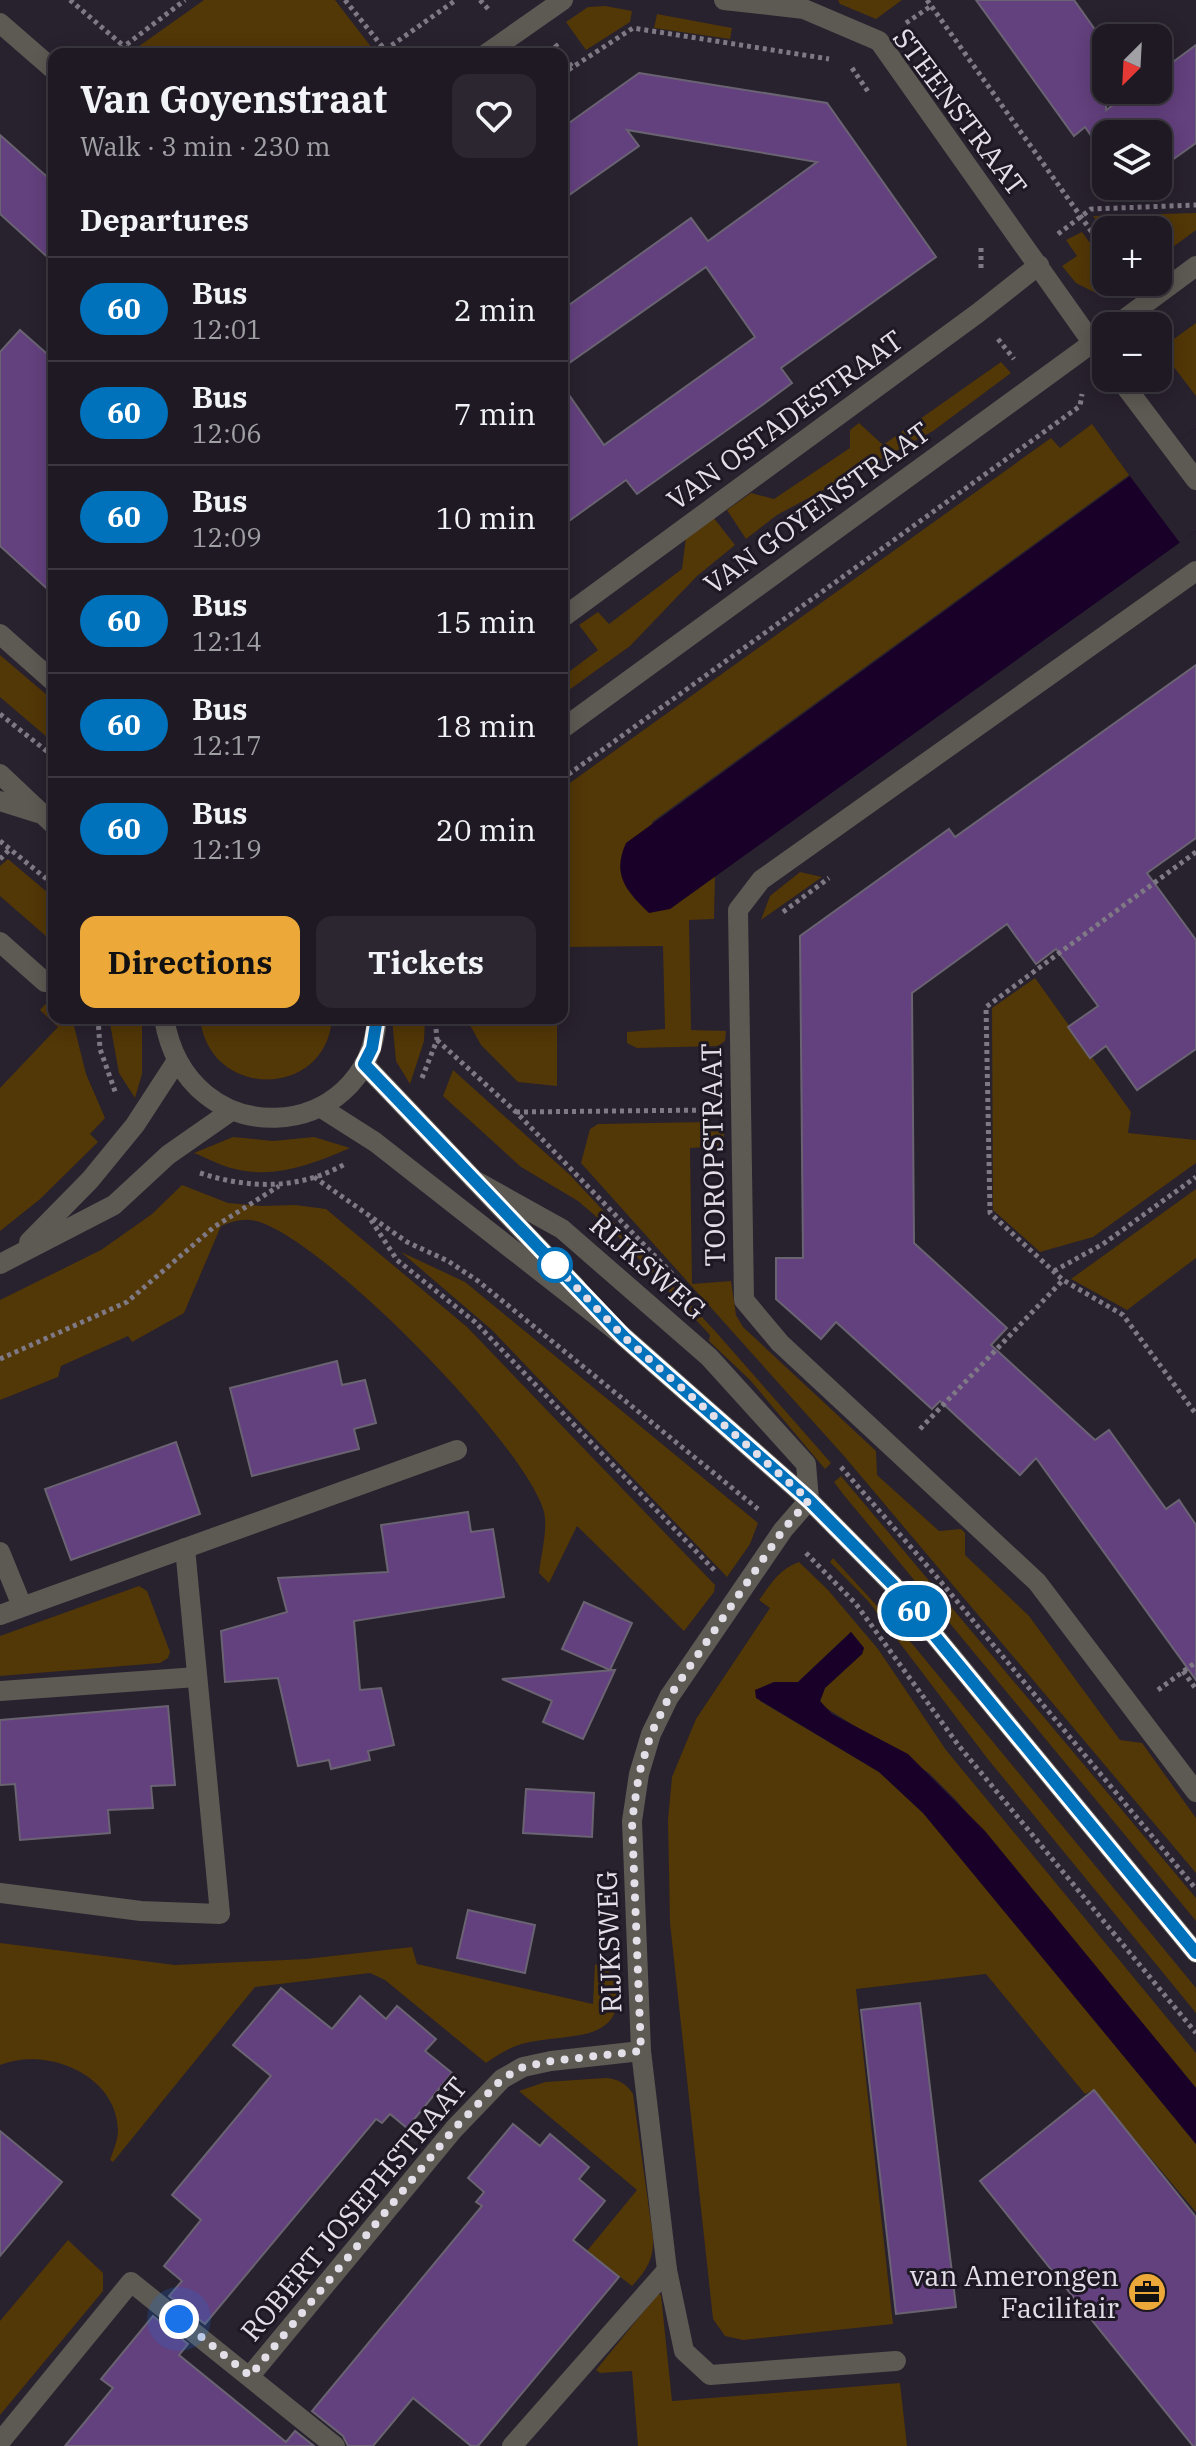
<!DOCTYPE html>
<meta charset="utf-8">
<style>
body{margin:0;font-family:"IBM Plex Serif",serif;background:#2b262f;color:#f1f3f6;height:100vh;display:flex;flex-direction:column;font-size:30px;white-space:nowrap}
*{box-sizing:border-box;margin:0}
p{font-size:26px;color:#a1a0a5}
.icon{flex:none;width:44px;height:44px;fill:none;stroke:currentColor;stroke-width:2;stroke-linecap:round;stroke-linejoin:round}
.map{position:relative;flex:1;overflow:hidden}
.details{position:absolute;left:48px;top:48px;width:520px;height:976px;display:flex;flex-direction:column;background:#1e1922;border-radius:16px;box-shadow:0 4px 20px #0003,0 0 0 2px #3c3840}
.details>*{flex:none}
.badge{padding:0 16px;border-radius:26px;font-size:28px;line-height:52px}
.needle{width:52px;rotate:204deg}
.buttons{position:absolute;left:1092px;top:24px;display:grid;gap:16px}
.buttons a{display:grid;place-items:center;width:80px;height:80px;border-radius:16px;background:#1e1922;box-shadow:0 4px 20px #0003,0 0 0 2px #3c3840;font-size:40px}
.you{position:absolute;width:40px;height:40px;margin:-20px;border:6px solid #fff;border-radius:50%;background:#1a73e8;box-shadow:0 0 0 12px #1a73e833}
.map>.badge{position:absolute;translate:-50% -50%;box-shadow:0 0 0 4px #fff}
h2{padding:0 32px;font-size:30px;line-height:72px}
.round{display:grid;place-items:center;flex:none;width:84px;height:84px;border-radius:16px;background:#2b262f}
.head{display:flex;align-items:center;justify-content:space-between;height:136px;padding:0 32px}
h1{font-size:38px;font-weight:700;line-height:60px}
.cta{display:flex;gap:16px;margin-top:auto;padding:16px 32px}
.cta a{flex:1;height:92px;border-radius:16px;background:#eca93a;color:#111;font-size:32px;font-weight:700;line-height:92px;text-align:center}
.cta a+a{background:#2b262f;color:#f1f3f6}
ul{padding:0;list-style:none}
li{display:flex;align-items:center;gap:24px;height:104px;padding:0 32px;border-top:2px solid #3c3840}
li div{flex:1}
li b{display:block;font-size:30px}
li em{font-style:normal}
li .badge{min-width:88px;font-weight:700;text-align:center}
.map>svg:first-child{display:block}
.green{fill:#523707}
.water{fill:#180028}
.pier{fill:#28212e}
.building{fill:#63407e;stroke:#6a6372;stroke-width:2}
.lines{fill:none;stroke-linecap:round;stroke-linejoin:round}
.path{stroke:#7e7984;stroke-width:5;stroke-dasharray:4 4;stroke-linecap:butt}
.minor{stroke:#5d5953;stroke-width:20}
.line-casing{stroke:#fff;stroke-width:18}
.line{stroke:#0072bc;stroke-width:12}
.walk{stroke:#e3dfe8;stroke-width:8;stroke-dasharray:0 14.4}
.stop-dot{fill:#fff;stroke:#0072bc;stroke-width:4}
.labels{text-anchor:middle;stroke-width:6;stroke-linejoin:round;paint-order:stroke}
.street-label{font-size:28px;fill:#e3dfe8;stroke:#1e1824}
.poi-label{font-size:28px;fill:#e3dfe8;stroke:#1e1824;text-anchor:end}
</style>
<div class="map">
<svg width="1196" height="2446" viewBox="0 0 1196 2446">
<rect width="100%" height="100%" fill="#28212e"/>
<!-- green -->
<g class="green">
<polygon points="204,0 335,0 372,48 364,54 140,54 135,49"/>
<polygon points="838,0 902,0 876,19 840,4"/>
<polygon points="605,6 632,11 630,22 586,50 566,22 588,7"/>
<polygon points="657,14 732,28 730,39 654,28"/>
<polygon points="1196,213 1196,230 1158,258 1158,230 1106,230 1106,235 1093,216"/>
<polygon points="1082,232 1106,265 1106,282 1118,282 1121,285 1096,293 1076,283 1062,266 1077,256 1066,240"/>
<polygon points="1196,323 1196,396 1160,349"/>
<polygon points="1001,362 1011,373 933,431 777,515 746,539 727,510 751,493 774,499 850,448 850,430 859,423 883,445"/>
<polygon points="1092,424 1129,475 652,822 670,909 715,876 714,919 689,920 691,1030 726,1031 725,1041 718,1046 637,1048 627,1043 627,1032 665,1029 663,946 562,947 562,792 567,785 1051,438 1060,448"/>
<polygon points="713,517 735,545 697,576 630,646 562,695 562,677 598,650 579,625 598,612 609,624 682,569 686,537"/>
<polygon points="0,655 54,701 54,743 0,697"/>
<polygon points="8,859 54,898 54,943 0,896 0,866"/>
<polygon points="800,872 822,877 761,920 770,896"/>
<polygon points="1035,978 1131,1112 1128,1133 1196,1140 1196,1163 1093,1237 1040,1252 993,1210 992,1008"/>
<polygon points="54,995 54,1018 72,1018 86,1074 105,1118 90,1134 98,1142 39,1200 0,1231 0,1088 58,1027 40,1010"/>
<polygon points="109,1018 142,1018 142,1074 135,1098 119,1073"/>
<path d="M200,1018H332C327,1099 209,1101 200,1018Z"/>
<polygon points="392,1018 425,1018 424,1041 410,1084 396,1061"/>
<polygon points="466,1018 557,1018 557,1086 518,1082 481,1045"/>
<polygon points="453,1070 570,1175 715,1331 831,1463 825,1469 750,1380 709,1341 710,1335 613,1231 578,1201 521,1167 443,1096"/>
<polygon points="706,1122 724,1128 724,1146 690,1148 692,1284 731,1281 736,1315 743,1327 876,1451 877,1475 939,1531 961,1529 965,1533 965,1555 1029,1616 1120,1740 1142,1743 1196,1818 1196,1873 844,1456 581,1163 590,1129 598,1124"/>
<path d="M233,1137L273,1141L314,1137L350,1148C314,1164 274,1179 235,1169C221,1166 207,1158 194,1153Z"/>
<path d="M182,1185L228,1203L262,1206L295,1205L326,1209L467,1327L715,1585L714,1592L684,1631L577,1526L549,1583L539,1573C541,1555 548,1529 544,1512C526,1445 323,1238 256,1221C244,1218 233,1221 221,1226L184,1313L132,1342L128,1336L61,1366L58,1377L0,1400V1300L101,1250L152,1214Z"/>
<polygon points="1196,1189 1196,1258 1127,1310 1071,1279"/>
<polygon points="401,1252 465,1282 758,1523 750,1544 727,1577 492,1330"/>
<polygon points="841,1476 1196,1898 1196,1921 843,1494 834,1482"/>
<polygon points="833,1558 914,1646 1196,1988 1196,2013 987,1758 868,1601 830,1562"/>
<path d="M799,1562L828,1590L878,1649L946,1750L1196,2053V2088L956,1800L929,1773L823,1706L820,1702L825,1688L862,1654L864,1648L851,1632L798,1682H774L760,1701L879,1772L923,1813L957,1852L1196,2144V2212L1093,2090L1085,2094L986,1974L856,1989L893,2324L743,2340L725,2336L713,2319L670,1923L668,1820L672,1777L696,1719L770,1608L759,1600C771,1584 779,1569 799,1562Z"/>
<polygon points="139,1586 147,1591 170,1652 168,1658 160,1663 0,1676 0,1636"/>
<path d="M0,1943L175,1965L306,1959L412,1947L417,1964L593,2004L595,1964L621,1978C621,2041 585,2033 536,2041C517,2043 501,2052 486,2063L385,1980L370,1973L255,1987L113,2162L110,2160C113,2151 118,2140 118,2130C117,2075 47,2046 0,2065Z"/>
<path d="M606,2078C618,2079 627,2084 633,2094L653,2238C654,2259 646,2271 632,2286L587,2251L637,2190L519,2091L545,2082Z"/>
<polygon points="68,2240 103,2273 103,2291 0,2415 0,2321"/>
<polygon points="658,2294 661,2295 672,2401 900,2383 907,2446 638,2446 632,2371 600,2373 596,2370"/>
</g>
<!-- water -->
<g class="water">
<path d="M1196,428V531L670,909L649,913C625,890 612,874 626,843Z"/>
<polygon points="851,1632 864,1648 862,1654 825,1688 820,1701 832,1714 908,1754 985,1831 1196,2088 1196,2144 923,1813 879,1772 756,1698 755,1690 774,1682 798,1682"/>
</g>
<!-- pier -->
<polygon class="pier" points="1196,428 1196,531 1180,543 1129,475"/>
<!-- building -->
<g class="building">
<polygon points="976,0 1074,0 1106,45 1106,110 1134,90 1158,90 1158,73 1196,45 1196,143 1158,170 1158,134 1106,134 1106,157 1085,127 1074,136"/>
<polygon points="639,73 827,103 936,257 781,368 792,383 761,406 637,494 626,480 562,526 562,385 604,445 755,337 706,267 562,368 562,310 691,218 708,241 817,162 627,130 639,146 562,200 562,128"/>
<polygon points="0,135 54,183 54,263 0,214"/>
<polygon points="20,330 54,360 54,595 0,546 0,352"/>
<polygon points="1196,665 1196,838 1147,873 1196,940 1196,1049 1137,1090 1106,1046 1090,1058 1068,1027 1098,1006 1056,949 1036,964 1007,924 912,993 914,1243 1007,1328 991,1345 1095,1440 1109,1430 1166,1509 1179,1500 1196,1525 1196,1680 1036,1458 1020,1475 940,1401 932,1409 836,1322 821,1339 776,1299 776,1258 803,1258 800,936 949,829 955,837"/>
<polygon points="337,1361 342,1385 365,1380 376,1423 354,1429 359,1449 252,1476 230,1388"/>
<polygon points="176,1442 200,1514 71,1560 45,1489"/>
<polygon points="468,1512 471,1532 493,1529 504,1597 354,1621 360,1690 381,1688 394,1745 368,1751 370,1760 331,1769 329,1760 298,1766 278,1678 225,1682 221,1631 287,1612 278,1578 388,1572 381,1525"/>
<polygon points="584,1602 632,1623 610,1670 562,1649"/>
<polygon points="615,1670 583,1739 543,1722 552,1701 502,1679"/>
<polygon points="168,1706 175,1785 151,1786 153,1808 108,1810 110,1833 20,1840 15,1784 0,1785 0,1720"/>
<polygon points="526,1789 594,1793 592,1837 523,1833"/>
<polygon points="468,1910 535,1925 525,1973 457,1958"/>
<polygon points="281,1988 332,2029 360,1996 386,2019 397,2006 436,2039 425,2051 452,2073 407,2128 390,2114 382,2123 376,2119 205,2324 169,2296 182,2281 164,2266 201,2220 172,2195 271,2076 233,2045"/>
<polygon points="920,2003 956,2307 896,2314 861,2010"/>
<polygon points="1094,2090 1196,2217 1196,2446 1193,2446 980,2181"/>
<polygon points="513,2124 540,2146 550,2134 589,2167 579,2179 605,2201 573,2240 619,2277 478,2446 471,2446 413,2398 373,2446 348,2446 343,2436 312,2411 482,2206 476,2202 484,2192 468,2178"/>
<polygon points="0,2131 62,2182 0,2256"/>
<polygon points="153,2316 188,2344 179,2355 286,2442 295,2431 314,2446 65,2446 113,2388 101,2379"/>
</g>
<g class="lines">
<!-- path -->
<g class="path">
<polyline points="70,0 133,54"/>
<polyline points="345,0 385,50 456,0"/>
<polyline points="480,0 490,11"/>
<polyline points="927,0 1106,252"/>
<polyline points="906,23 931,6"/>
<polyline points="555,44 572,67"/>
<polyline points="114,54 185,0"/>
<polyline points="852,68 869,93"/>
<polyline points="562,74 633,28 829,59"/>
<polyline points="1058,234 1091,209 1196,205"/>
<polyline points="981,268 981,246"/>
<polyline points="998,339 1014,359"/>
<polyline points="0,714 54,757"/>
<polyline points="562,779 1080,406 1082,394"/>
<polyline points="0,841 54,885"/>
<polyline points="1196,852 986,1007 990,1213 1063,1280 1123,1315 1196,1414"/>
<polyline points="0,859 10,849"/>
<polyline points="783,912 829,878"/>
<polyline points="98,1018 100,1049 116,1094"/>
<polyline points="437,1040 516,1112 677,1279"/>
<polyline points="422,1078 437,1040 435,1018"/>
<polyline points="516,1112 710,1110"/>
<path d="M200,1173C249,1189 299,1190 345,1164"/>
<polyline points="314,1177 407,1242 448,1261 478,1281 758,1509"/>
<polyline points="371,1220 397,1260 475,1322 716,1572"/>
<polyline points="1054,1271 1103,1244 1196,1177"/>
<polyline points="0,1359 127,1302 214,1227 279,1186"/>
<polyline points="920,1429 1063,1280"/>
<polyline points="841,1467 936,1576 1196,1889"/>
<polyline points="806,1553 856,1604 959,1746 1196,2033"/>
<polyline points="1183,1671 1196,1689"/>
<polyline points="1158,1690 1196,1662"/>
</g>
<!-- minor -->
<g class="minor">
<polyline points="724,0 804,9 879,41 1106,362"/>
<polyline points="0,23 54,70"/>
<polyline points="486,54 563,0"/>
<polyline points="1115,326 1196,266"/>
<polyline points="1119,378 1196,480"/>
<polyline points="1196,571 761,880 738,910 744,1300 780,1343 1037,1582 1196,1792"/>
<polyline points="562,618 978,313 1039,265"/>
<polyline points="0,634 54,682"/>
<polyline points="562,729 1106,333"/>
<polyline points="0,774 54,825"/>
<polyline points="0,801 38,813"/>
<polyline points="0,942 45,982"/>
<path d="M164,1018C187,1157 368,1145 377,1018"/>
<polyline points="364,1064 576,1287"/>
<polyline points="320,1107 375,1142 624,1337 809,1500 893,1585 1196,1953"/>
<polyline points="474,1180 562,1229 709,1357 806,1464 809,1500 783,1530 669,1697 651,1734 639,1774 632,1821 641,2051 667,2270 684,2351 710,2375 896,2361"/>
<polyline points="29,1242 90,1180 135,1125 176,1062"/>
<polyline points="0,1264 114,1205 168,1155 231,1111"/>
<polyline points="0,1552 22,1606"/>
<polyline points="0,1615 457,1450"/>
<polyline points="0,1691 197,1677"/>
<polyline points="0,1893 141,1911 220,1914 185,1548"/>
<polyline points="250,2376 454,2129 502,2079 523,2067 551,2061 641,2051"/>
<polyline points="0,2442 131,2282 335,2446"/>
<polyline points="512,2446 667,2270"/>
</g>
</g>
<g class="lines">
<defs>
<polyline id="line" points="377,1018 372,1048 364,1064 624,1337 809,1500 893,1585 1196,1953"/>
</defs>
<!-- line casing -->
<use href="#line" class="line-casing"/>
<!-- line -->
<use href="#line" class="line"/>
<!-- walk -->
<polyline class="walk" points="179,2319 250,2376 454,2129 502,2079 523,2067 551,2061 641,2051 632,1821 639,1774 651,1734 669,1697 783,1530 809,1500 624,1337 555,1265"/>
</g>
<!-- icons -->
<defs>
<symbol id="office-disc" viewBox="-11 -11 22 22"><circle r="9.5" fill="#eca93a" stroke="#1e1824"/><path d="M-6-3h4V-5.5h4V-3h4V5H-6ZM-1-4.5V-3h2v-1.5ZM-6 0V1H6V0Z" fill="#111"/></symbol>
</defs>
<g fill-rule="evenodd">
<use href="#office-disc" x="1125" y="2270" width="44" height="44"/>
</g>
<!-- markers -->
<circle class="stop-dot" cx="555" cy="1265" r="16"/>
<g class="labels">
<!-- street labels -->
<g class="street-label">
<text transform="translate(960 112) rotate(53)" y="10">STEENSTRAAT</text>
<text transform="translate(785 420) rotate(-36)" y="10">VAN OSTADESTRAAT</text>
<text transform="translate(817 508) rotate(-36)" y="10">VAN GOYENSTRAAT</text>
<text transform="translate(713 1155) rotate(-91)" y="10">TOOROPSTRAAT</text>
<text transform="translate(648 1267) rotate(41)" y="10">RIJKSWEG</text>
<text transform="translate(609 1942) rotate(-92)" y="10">RIJKSWEG</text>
<text transform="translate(354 2209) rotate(-50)" y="10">ROBERT JOSEPHSTRAAT</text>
</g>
<!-- poi labels -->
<g class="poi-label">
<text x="1119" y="2286">van Amerongen<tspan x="1119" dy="32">Facilitair</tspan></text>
</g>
</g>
</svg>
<div class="buttons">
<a><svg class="needle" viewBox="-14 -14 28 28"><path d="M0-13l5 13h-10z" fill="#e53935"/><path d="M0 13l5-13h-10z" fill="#a1a0a5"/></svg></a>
<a><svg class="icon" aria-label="layers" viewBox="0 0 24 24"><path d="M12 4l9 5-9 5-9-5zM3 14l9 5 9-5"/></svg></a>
<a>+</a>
<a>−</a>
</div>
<div class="you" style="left:179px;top:2319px"></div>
<b class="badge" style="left:914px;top:1611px;background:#0072bc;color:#fff">60</b>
<section class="details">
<div class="head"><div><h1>Van Goyenstraat</h1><p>Walk · 3 min · 230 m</p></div><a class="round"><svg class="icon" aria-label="heart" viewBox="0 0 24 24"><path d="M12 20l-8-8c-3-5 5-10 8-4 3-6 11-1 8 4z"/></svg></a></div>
<h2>Departures</h2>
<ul>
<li><span class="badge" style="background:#0072bc;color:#fff">60</span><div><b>Bus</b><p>12:01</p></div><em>2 min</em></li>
<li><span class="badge" style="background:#0072bc;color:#fff">60</span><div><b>Bus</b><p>12:06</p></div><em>7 min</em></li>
<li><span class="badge" style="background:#0072bc;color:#fff">60</span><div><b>Bus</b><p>12:09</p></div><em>10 min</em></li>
<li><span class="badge" style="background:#0072bc;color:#fff">60</span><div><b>Bus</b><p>12:14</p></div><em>15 min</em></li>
<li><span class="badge" style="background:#0072bc;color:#fff">60</span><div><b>Bus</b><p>12:17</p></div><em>18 min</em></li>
<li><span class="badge" style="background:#0072bc;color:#fff">60</span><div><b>Bus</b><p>12:19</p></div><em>20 min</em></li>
</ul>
<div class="cta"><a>Directions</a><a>Tickets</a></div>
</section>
</div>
